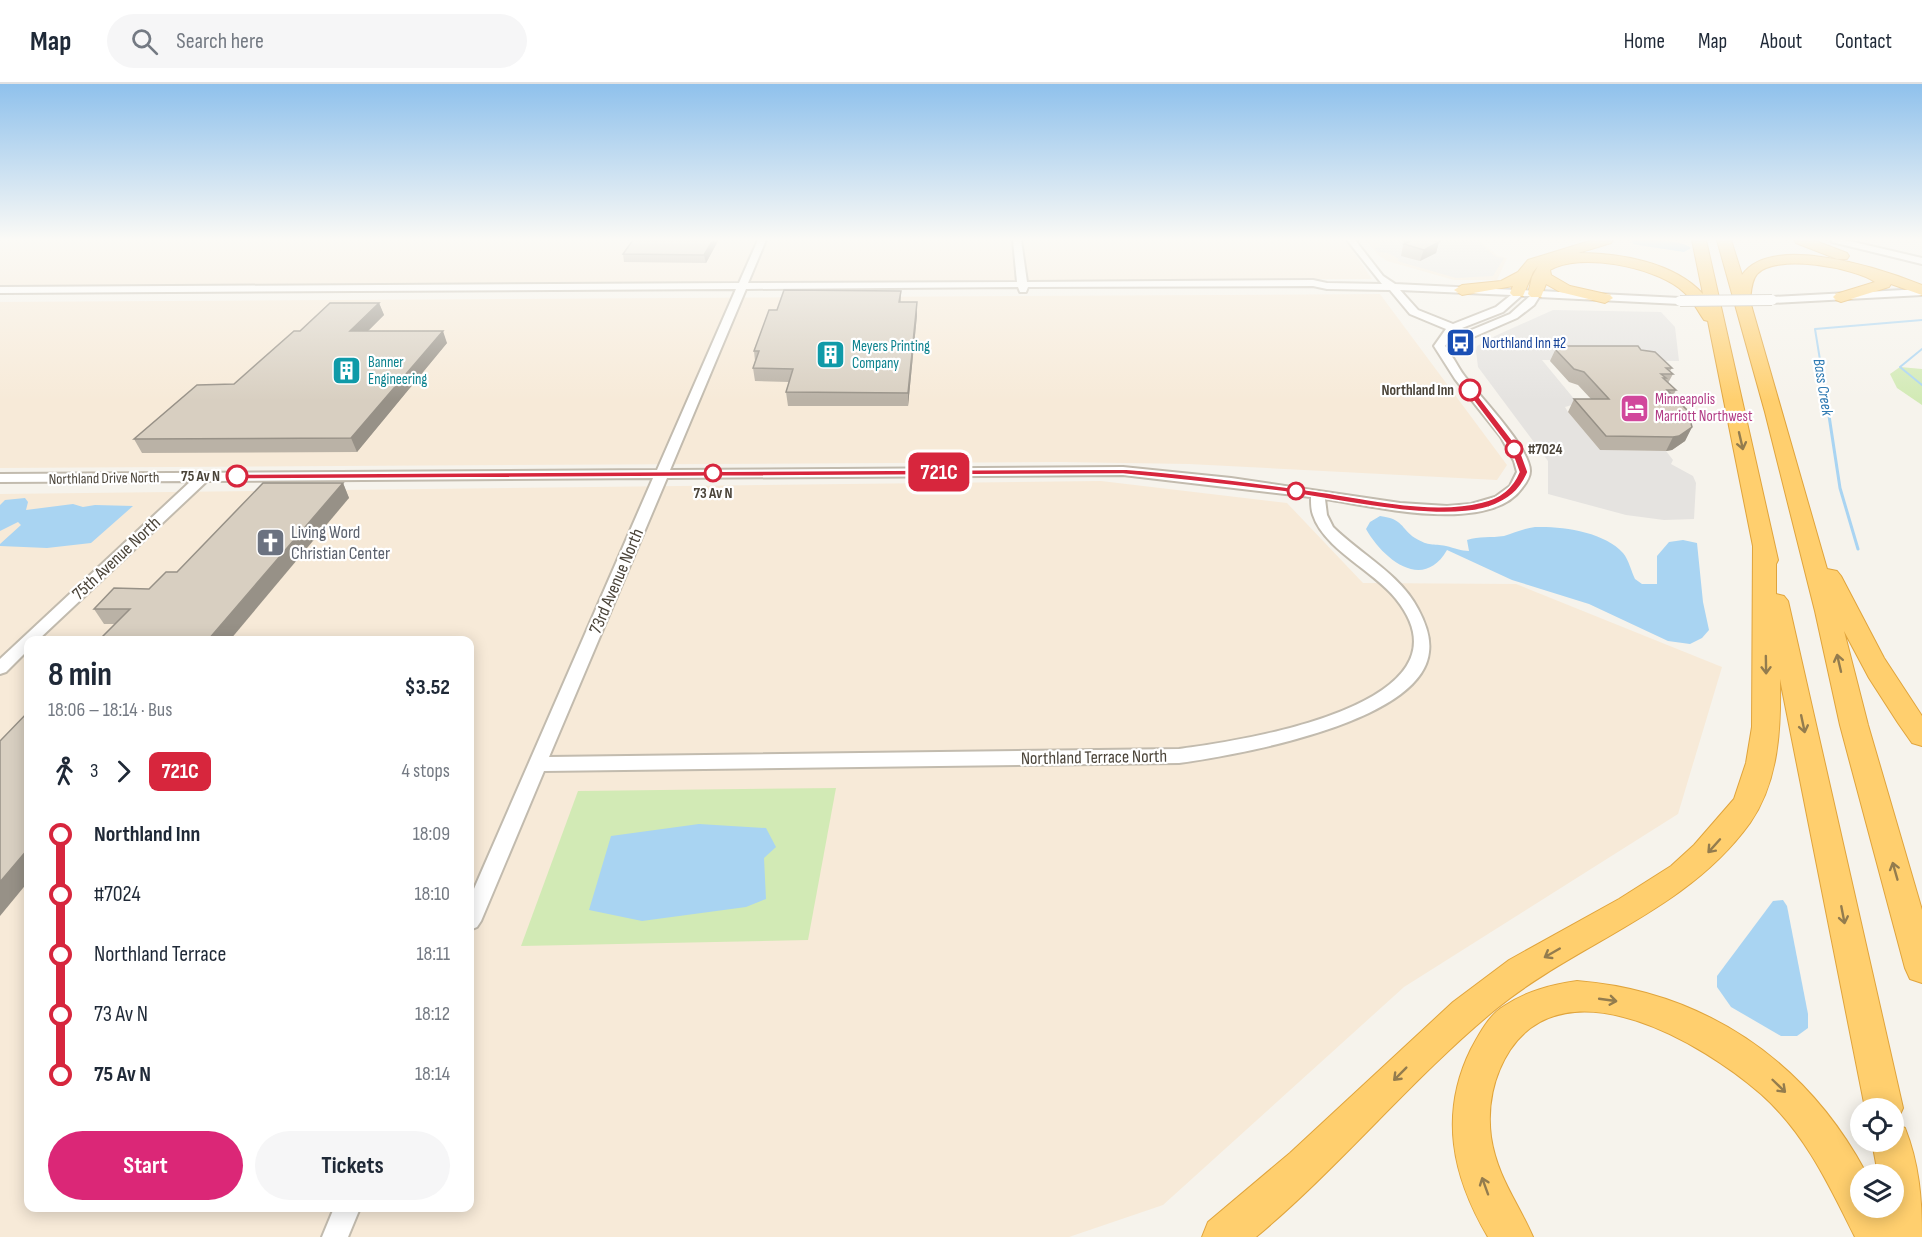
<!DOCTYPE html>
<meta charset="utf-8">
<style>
body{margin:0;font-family:"Sofia Sans Condensed",sans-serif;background:#f6f6f7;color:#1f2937;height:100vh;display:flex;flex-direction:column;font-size:22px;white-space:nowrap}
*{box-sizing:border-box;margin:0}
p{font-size:20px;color:#747a83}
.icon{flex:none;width:33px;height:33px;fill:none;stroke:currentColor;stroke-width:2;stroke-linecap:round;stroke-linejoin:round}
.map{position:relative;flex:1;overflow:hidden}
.details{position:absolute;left:24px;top:552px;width:450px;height:576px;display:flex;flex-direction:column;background:#fff;border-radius:12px;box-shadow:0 3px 15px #0003}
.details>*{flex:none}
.badge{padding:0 12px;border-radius:9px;font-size:21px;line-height:39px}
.tools{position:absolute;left:1850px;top:1014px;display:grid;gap:12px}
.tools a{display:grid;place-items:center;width:54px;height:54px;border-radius:50%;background:#fff;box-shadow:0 3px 15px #0003;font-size:30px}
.map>.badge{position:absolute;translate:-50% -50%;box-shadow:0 0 0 3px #fff}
.legs{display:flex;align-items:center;gap:9px;height:66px;padding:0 24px;font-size:20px}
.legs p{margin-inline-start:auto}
.summary{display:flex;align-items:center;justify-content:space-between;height:102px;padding:0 24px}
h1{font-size:33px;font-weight:700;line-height:45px}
.primary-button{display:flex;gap:12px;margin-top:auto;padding:12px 24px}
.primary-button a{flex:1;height:69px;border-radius:36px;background:#db2777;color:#fff;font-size:24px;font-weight:700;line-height:69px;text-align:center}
.primary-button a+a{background:#f6f6f7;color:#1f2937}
ul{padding:0 24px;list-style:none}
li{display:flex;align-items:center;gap:21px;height:60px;font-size:22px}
li i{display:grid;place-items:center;width:9px;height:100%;margin:0 8px;background:currentColor}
li i::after{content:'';width:15px;height:15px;margin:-8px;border:4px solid;border-radius:50%;background:#fff}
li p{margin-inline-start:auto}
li:first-child i{background:linear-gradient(#0000 50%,currentColor 0)}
li:last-child i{background:linear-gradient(currentColor 50%,#0000 0)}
header{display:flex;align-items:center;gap:36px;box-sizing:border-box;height:84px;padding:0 30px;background:#fff;border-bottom:2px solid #e0e1e3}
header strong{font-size:28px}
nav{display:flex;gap:33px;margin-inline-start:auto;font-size:21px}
.search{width:420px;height:54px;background:#f6f6f7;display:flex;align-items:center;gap:15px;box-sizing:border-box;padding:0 21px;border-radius:33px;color:#747a83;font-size:22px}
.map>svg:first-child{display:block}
.commercial{fill:#f7ead8;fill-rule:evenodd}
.green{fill:#d2eab5}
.parking{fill:#e5e3e0}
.water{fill:#a9d4f2}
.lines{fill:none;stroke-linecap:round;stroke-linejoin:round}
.stream-far1{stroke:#a9d4f2;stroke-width:2}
.stream{stroke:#a9d4f2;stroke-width:3}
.river{fill:#a9d4f2;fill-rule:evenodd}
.minor-casing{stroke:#c2bbae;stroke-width:4}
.highway-casing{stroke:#e0a43c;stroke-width:2}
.minor{fill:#fff;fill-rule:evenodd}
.highway{fill:#ffcf6e;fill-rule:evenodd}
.minor-bridge-casing{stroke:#c2bbae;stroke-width:12;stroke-linecap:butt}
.minor-bridge{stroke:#fff;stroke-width:10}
.wall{fill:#bab2a6}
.shaded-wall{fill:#979187}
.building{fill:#d8cfc1;stroke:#979187;stroke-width:1.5}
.oneway{stroke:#937c4e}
.line-1{fill:#d7263d;stroke:#fff;stroke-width:1.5}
.stop-1-dot{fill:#fff;stroke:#d7263d;stroke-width:3}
.labels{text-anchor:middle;stroke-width:4.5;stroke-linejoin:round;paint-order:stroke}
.far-transit-label{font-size:15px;fill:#164399;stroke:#fff;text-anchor:start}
.far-culture-label{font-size:15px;fill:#0d838f;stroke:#fff;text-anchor:start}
.far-stop-label{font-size:15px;font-weight:bold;fill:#4b4439;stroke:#fff;text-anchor:end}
.far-hotel-label{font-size:15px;fill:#b23c85;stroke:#fff;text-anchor:start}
.far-street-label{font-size:15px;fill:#4b4439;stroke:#fff}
.far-water-label{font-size:16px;font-style:italic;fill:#2e7ab2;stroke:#fff}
.worship-label{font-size:18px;fill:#5b616d;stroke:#fff;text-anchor:start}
.street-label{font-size:18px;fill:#4b4439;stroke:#fff}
</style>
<header>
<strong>Map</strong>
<div class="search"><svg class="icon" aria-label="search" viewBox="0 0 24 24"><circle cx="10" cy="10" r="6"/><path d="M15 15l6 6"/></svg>Search here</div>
<nav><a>Home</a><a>Map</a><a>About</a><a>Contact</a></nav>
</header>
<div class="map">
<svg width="1922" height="1153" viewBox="0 0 1922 1153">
<rect width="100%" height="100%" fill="#f6f3ec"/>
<!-- commercial -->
<g class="commercial">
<polygon points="0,156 1341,156 1346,157 1372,195 0,203"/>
<polygon points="1366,156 1479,156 1498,172 1507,174 1497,196 1454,196 1387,177 1377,170"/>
<polygon points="1380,210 1507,381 1497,396 1189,380 1060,378 0,384 0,218"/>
<path d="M1101,397L1287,419L1363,499L1516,500L1722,583L1678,730L1404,903L1163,1121L1069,1153H0V410ZM28,556H470V1124H28Z"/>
</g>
<!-- green -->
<g class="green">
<polygon points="1900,283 1922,285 1922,321 1897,304 1890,290"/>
<polygon points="836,704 808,856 521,862 578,707"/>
</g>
<!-- parking -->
<g class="parking">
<polygon points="1376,156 1476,156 1496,173 1504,174 1493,192 1456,194 1397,177 1399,175 1388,169 1378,168 1375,164 1380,163 1380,158"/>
<polygon points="1553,226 1661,228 1675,243 1679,277 1542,276 1575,316 1572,321 1565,323 1568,328 1600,366 1666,367 1673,376 1671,380 1693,392 1696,399 1694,435 1664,436 1626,431 1548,410 1548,377 1478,283 1476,267 1477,262 1495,252"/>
</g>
<!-- water -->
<g class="water">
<polygon points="25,414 28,418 26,426 73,420 83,423 95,421 133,422 91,459 47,464 0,462 0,460 21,441 18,438 0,447 0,421 5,416"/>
<path d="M1380,432C1404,435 1400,444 1415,454C1430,463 1432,459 1446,462C1455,464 1461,467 1469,467L1467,456C1479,452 1491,454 1504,452C1514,449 1525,444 1535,443C1562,442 1605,448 1623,469C1629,476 1631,487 1635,495L1642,500H1657V472L1669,458L1683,456L1697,459L1703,518L1709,546L1702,554L1690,560L1668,557L1589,520L1512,496L1447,466C1423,508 1383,475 1366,445L1370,438Z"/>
<polygon points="699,740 766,744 776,763 764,774 766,815 746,823 642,837 589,826 611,752"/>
<polygon points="1783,816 1787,822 1808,930 1808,944 1797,952 1781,952 1731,923 1717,903 1717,892 1773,817"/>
</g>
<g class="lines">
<!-- stream-far1 -->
<g class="stream-far1">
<polyline points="1922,265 1900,283 1922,301"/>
<polyline points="1826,313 1815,245 1922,236"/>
</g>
<!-- stream -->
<polyline class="stream" points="1826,312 1840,404 1858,465"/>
<!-- river -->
<path class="river" d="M1632,156C1647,156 1680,155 1691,164L1684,168L1638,161L1633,160Z"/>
<defs>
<g id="minor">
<path d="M758,156H766L748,199L1017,198L1013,156H1021L1027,198L1313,196L1327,199L1382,200L1347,156H1355L1383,192L1395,200L1680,214L1685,217L1680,220L1539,213L1534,221L1517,234L1464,257L1458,267L1451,271C1456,278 1460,287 1466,294C1481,314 1530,364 1530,387C1530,393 1526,399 1522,404C1489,451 1373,422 1325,415L1327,431L1333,443C1360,470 1400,490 1418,525C1425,538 1431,553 1429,568C1422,639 1236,671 1179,679L544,687L481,837L477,843L470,846V814L653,394L207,397L38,556H28V566L6,588L0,590V575L191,397L0,398V390L657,386L736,205L0,209V203L739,199ZM1313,202L1327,205L1390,206L1410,230L1446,245L1434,262L1455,295L1501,353L1514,377L1517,388L1510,402L1495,413L1471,420L1447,422L1400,419L1231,394L1123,383L670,386L746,205L1018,203L1020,208H1026L1028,203ZM1400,206L1511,211L1496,223L1453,240L1418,226ZM1521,212H1530L1510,230L1469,247L1462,244L1503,228ZM1454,249L1460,251L1447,264L1445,262ZM1123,391L1311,413C1311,419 1311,426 1313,431C1324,465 1374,487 1396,515C1481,621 1240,657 1179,665L549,673L667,394Z"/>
<polygon points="1831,156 1845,156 1922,174 1922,180 1832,158"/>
<polygon points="1922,205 1922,211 1772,219 1767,216 1772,213"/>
<polygon points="334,1124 360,1124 348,1153 322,1153"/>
</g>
<g id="highway">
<path d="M1593,156H1613L1611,159L1578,169C1619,169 1674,178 1703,210L1692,156H1706L1778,476L1776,480V510L1784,512L1788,517L1903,1024L1897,1037L1893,1039V1024H1865L1780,595C1781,644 1779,697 1750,739C1686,828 1578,858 1496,925C1411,995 1341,1082 1256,1153H1202L1208,1138L1290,1069L1453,918L1509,876L1619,815L1671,782L1694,761L1734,715L1746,679L1752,643L1753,462L1708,237L1704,236C1696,224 1691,213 1679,204C1652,183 1580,168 1550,186L1551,191L1570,202L1610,211L1613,214L1605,219L1560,208L1546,200L1541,213H1531L1528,210L1532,193L1538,182L1533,188L1523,212H1513L1510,209L1513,202L1462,211L1454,206L1462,201L1501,197L1518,188L1528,176Z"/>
<path d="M1717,156H1731L1742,191C1771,148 1883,185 1922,201V211L1891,200L1889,203L1841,218L1836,216L1833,213L1836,210L1875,198C1855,184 1776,169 1757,190C1751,197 1751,209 1750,217L1827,485L1837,487L1841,492L1884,574L1922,632V662L1912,659L1898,639L1869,594L1844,547L1868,641L1922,826V899L1910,895L1905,884L1840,641L1815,527L1765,328Z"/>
<polygon points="1794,156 1813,156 1847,169 1849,172 1847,175 1837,175 1796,159"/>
<path d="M1577,897C1703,907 1805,976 1865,1087L1867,1090H1860V1124H1893V1090H1878L1872,1058H1893V1039L1905,1044C1919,1079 1922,1115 1922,1153H1855C1829,1101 1805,1049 1761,1010C1704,960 1568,879 1510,966C1493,992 1487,1023 1491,1053C1497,1093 1518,1118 1533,1153H1488C1452,1092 1439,1030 1471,965C1479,950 1489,931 1504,922C1527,907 1550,901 1577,897Z"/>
</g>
</defs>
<!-- minor casing -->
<use href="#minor" class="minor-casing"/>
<!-- highway casing -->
<use href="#highway" class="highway-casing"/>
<!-- minor -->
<use href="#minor" class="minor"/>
<!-- highway -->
<use href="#highway" class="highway"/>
<defs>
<polyline id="minor-bridge" points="1680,217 1772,216"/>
</defs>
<!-- minor-bridge casing -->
<use href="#minor-bridge" class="minor-bridge-casing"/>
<!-- minor-bridge -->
<use href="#minor-bridge" class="minor-bridge"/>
</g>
<!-- wall -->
<g class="wall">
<polygon points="633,156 718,156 718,157 706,179 624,178 623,170"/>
<polygon points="1404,156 1444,156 1439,158 1436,169 1420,177 1401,172"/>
<polygon points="901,207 901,218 917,231 908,322 788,322 786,308 789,298 755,297 753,284 755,277 754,267 777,226"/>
<polygon points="379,219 384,231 368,247 447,259 357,368 142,369 134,355 234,300 300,247"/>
<polygon points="1557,262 1641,266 1672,284 1670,287 1673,290 1668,299 1676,306 1673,312 1692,343 1685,357 1672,366 1666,367 1600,366 1568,328 1574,315 1591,315 1578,301 1569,298 1550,277"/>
<polygon points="343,399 349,414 115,540 104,540 94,525 149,505 177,488"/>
</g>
<!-- shaded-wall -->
<g class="shaded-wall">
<polygon points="713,156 718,156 718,157 706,179 704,171"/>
<polygon points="1427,156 1444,156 1439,158 1436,169 1420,177"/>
<polygon points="917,218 917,231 908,322 908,309"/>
<polygon points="379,219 384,231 355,260 350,247"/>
<polygon points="443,247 447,259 357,368 351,354"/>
<polygon points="1692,343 1685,357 1672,366 1666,367 1673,353"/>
<polygon points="343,399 349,414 230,556 208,556"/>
<polygon points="28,765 28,798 0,832 0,798"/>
</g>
<!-- building -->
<g class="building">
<polygon points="633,156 713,156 704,171 623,170"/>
<polygon points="1410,156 1431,156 1439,158 1424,166 1404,160 1412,156"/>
<polygon points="784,206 901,207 899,218 917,218 908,309 786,308 793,285 753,284 759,267 754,267 769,226 777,226"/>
<polygon points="330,219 379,219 350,247 443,247 351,354 134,355 197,301 234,300 294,247 300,247"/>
<polygon points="1557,262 1638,262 1641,266 1655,268 1672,284 1666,284 1673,290 1661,290 1666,294 1663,294 1676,306 1667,306 1688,327 1692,343 1679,352 1673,353 1606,352 1574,315 1609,315 1584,288 1574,285 1555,265 1559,265"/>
<polygon points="263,399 343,399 208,556 99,556 130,525 94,525 114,504 149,505 166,488 177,488"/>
<polygon points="28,628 28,765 0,798 0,657"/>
</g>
<!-- one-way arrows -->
<defs><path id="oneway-shaft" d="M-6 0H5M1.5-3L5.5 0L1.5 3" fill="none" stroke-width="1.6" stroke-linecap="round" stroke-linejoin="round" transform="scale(1.5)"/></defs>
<g class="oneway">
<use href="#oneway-shaft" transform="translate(1741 357) rotate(77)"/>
<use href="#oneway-shaft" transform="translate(1839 579) rotate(-103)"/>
<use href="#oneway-shaft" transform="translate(1766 581) rotate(89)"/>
<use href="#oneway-shaft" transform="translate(1803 640) rotate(78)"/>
<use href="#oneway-shaft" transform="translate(1714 762) rotate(132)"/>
<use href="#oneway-shaft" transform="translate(1895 787) rotate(-106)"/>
<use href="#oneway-shaft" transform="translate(1843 831) rotate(79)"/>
<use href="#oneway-shaft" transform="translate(1552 869) rotate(150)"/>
<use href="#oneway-shaft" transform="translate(1608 916) rotate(8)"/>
<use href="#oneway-shaft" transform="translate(1400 990) rotate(135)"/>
<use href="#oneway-shaft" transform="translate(1779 1002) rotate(44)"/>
<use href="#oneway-shaft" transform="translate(1485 1102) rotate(-110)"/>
</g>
<!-- sky -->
<linearGradient id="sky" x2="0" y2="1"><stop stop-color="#8fc1ec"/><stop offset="0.49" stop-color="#fbfaf6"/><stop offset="1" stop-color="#fbfaf6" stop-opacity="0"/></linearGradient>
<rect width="1922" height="317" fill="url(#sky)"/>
<!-- line-1 -->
<path class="line-1" d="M1467,305H1473L1520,366L1528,388C1520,407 1508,416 1489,423C1440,439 1339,416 1286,408C1231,401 1177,395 1123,390L237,395L233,392L237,390L1123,385C1187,390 1250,398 1314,407C1365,414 1431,431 1482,418C1500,414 1512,405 1519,388L1511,366L1467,308Z"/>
<!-- icons -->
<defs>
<symbol id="bus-square" viewBox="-11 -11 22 22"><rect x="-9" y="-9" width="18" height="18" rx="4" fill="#1a4fb4" stroke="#fff"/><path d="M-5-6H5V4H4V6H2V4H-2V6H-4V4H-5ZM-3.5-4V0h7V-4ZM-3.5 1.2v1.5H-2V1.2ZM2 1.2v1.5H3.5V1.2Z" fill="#fff"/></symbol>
<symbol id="building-square" viewBox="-11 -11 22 22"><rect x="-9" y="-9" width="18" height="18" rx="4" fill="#0f9aa8" stroke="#fff"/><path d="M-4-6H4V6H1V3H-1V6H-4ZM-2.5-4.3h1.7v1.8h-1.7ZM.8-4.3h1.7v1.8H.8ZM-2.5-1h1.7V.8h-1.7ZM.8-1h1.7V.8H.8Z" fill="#fff"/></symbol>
<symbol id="hotel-square" viewBox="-11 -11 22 22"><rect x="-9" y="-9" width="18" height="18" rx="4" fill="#d1479c" stroke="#fff"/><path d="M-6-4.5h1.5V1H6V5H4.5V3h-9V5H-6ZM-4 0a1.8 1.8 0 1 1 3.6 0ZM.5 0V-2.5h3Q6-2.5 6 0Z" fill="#fff"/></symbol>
<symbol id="church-square" viewBox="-11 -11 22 22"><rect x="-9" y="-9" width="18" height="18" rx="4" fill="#6b7280" stroke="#fff"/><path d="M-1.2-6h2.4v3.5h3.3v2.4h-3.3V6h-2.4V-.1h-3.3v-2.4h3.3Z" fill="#fff"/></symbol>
</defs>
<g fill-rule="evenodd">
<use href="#bus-square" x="1444" y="242" width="33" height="33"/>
<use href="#building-square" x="814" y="254" width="33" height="33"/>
<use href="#building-square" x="330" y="270" width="33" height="33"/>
<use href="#hotel-square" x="1618" y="308" width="33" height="33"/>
<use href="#church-square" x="254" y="442" width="33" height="33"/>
</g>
<!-- markers -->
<g class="stop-1-dot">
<circle cx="1470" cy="306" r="10"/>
<circle cx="1514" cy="365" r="8"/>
<circle cx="713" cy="389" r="8"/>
<circle cx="237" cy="392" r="10"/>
<circle cx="1296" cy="407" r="8"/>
</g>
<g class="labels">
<!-- far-transit labels -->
<g class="far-transit-label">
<text x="1482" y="264">Northland Inn #2</text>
</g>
<!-- far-culture labels -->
<g class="far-culture-label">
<text x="852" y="267">Meyers Printing<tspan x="852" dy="17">Company</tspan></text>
<text x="368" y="283">Banner<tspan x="368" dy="17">Engineering</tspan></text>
</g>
<!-- far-stop labels -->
<g class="far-stop-label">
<text x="1454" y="311">Northland Inn</text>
<text x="1528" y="370" text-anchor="start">#7024</text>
<text x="220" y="397">75 Av N</text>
<text x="713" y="414" text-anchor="middle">73 Av N</text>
</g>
<!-- far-hotel labels -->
<g class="far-hotel-label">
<text x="1655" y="320">Minneapolis<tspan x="1655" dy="17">Marriott Northwest</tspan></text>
</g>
<!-- far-street labels -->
<g class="far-street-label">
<text transform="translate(104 394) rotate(-1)" y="5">Northland Drive North</text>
</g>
<!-- far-water labels -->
<g class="far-water-label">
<text transform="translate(1824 303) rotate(81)" y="6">Bass Creek</text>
</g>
<!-- worship labels -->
<g class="worship-label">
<text x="291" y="454">Living Word<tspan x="291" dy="21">Christian Center</tspan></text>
</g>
<!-- street labels -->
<g class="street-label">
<text transform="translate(116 474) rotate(-43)" y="6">75th Avenue North</text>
<text transform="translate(616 497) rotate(-67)" y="6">73rd Avenue North</text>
<text transform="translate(1094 673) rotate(-1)" y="6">Northland Terrace North</text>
</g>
</g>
</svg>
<div class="tools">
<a><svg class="icon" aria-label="locate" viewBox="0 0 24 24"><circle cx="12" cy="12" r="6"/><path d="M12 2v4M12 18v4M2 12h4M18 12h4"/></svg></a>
<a><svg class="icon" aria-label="layers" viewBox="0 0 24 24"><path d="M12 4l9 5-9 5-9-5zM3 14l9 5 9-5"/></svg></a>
</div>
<b class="badge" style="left:939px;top:388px;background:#d7263d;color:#fff">721C</b>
<section class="details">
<div class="summary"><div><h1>8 min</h1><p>18:06 – 18:14 · Bus</p></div><b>$3.52</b></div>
<div class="legs"><svg class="icon" aria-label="walk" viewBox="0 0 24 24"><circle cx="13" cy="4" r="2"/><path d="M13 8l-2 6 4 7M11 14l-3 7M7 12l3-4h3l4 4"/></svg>3<svg class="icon" aria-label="forward" viewBox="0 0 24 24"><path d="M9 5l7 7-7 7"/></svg><b class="badge" style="background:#d7263d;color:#fff">721C</b><p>4 stops</p></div>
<ul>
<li><i style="color:#d7263d"></i><b>Northland Inn</b><p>18:09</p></li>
<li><i style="color:#d7263d"></i><span>#7024</span><p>18:10</p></li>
<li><i style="color:#d7263d"></i><span>Northland Terrace</span><p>18:11</p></li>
<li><i style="color:#d7263d"></i><span>73 Av N</span><p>18:12</p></li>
<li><i style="color:#d7263d"></i><b>75 Av N</b><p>18:14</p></li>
</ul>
<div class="primary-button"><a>Start</a><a>Tickets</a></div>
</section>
</div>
